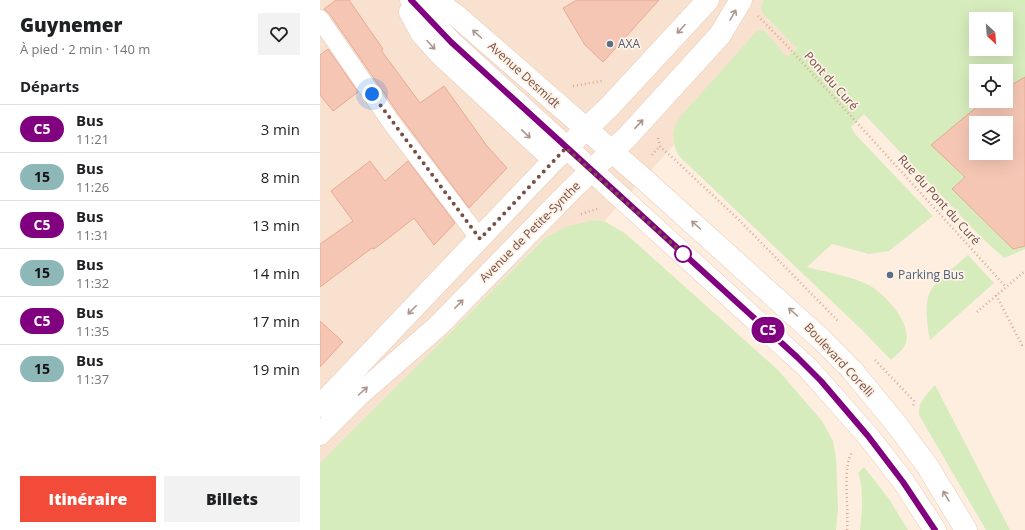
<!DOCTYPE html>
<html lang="fr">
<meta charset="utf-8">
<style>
body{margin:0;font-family:"Open Sans",sans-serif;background:#f2f2f2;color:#202124;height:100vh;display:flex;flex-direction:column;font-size:15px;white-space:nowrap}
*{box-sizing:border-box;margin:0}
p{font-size:13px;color:#757577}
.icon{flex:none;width:22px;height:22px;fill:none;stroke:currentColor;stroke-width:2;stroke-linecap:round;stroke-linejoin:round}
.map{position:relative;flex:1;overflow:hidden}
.details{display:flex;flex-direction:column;background:#fff;width:320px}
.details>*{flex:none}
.badge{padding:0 8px;border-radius:13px;font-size:14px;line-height:26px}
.needle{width:26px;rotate:154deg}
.tools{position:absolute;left:649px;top:12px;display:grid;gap:8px}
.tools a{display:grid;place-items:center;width:44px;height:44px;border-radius:0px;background:#fff;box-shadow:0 4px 16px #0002;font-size:20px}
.you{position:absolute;width:20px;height:20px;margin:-10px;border:3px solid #fff;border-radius:50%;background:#1a73e8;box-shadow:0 0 0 6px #1a73e833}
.map>.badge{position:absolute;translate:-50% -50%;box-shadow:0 0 0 2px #fff}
h2{padding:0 20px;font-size:15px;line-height:36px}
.round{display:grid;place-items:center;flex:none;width:42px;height:42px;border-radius:0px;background:#f2f2f2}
.overview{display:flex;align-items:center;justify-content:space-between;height:68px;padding:0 20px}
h1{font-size:19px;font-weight:800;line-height:30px}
.primary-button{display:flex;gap:8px;margin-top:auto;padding:8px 20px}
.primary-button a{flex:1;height:46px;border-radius:0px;background:#f34b39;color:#fff;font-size:16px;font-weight:800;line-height:46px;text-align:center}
.primary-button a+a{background:#f2f2f2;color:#202124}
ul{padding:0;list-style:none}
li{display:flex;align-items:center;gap:12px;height:48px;padding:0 20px;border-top:1px solid #e0e0e0}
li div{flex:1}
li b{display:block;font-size:15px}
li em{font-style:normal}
li .badge{min-width:44px;font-weight:700;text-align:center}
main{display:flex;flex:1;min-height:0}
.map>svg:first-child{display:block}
.residential{fill:#f8e1cf}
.green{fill:#d6ecbc;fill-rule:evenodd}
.building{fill:#f6c6b4;stroke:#eaa993;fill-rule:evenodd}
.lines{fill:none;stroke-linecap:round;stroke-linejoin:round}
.street-casing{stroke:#e5cabd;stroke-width:19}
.secondary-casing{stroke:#eacab9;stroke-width:23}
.path{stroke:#daa998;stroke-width:2.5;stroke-dasharray:1 3;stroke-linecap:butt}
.street{stroke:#fff;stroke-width:18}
.secondary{stroke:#fff;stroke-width:22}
.oneway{stroke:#ad968f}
.line-casing{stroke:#fff;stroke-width:9}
.line{stroke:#81007f;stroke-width:6}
.walk{stroke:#765045;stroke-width:4;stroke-dasharray:0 7.2}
.service-dot{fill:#5c6f8a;stroke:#fff2e7;stroke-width:1.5}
.stop-dot{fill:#fff;stroke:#81007f;stroke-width:2}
.labels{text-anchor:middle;stroke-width:3.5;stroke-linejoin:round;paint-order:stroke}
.service-label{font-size:12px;fill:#4e5e75;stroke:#fff2e7;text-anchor:start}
.street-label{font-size:12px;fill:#765045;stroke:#fff2e7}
</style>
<main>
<section class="details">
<div class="overview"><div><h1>Guynemer</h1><p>À pied · 2 min · 140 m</p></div><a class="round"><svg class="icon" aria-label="heart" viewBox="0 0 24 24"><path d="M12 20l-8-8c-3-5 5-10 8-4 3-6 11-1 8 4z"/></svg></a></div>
<h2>Départs</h2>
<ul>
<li><span class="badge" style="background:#81007f;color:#fff">C5</span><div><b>Bus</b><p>11:21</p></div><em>3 min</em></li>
<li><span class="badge" style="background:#8eb8b7;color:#111">15</span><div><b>Bus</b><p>11:26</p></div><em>8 min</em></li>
<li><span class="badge" style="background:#81007f;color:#fff">C5</span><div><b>Bus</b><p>11:31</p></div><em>13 min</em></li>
<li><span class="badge" style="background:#8eb8b7;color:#111">15</span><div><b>Bus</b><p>11:32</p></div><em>14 min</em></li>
<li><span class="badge" style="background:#81007f;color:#fff">C5</span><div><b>Bus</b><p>11:35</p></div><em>17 min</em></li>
<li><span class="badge" style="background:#8eb8b7;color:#111">15</span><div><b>Bus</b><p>11:37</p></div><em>19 min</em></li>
</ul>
<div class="primary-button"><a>Itinéraire</a><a>Billets</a></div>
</section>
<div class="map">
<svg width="705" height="530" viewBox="0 0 705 530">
<rect width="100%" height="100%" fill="#feeedf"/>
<!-- residential -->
<polygon class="residential" points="0,0 443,0 442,4 448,20 477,47 467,57 444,30 353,137 354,145 284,221 274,220 248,226 226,237 0,463"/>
<!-- green -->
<g class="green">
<path d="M443,0H705V249L684,258L661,237L544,114L531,127L536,135L613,216L569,251L549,254L512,244L487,267C508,273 534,276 552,287C567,296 594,326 585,345C583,350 575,356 571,360L541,329L360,157C351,143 351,130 360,117L437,31L444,30L467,57L477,48L443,14L441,8ZM656,19H686V49H656ZM656,71H686V101H656ZM656,123H686V153H656Z"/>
<polygon points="274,220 284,221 306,234 458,370 502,421 513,441 516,458 518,508 516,530 0,530 0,463 226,237 248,226"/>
<path d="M648,255L674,283L610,340C601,286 610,289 648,255Z"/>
<path d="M615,385L690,530H666L599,415C597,403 608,393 615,385Z"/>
<path d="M544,467L569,499L588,530H540C542,515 544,487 538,473Z"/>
</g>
<!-- building -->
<g class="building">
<polygon points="16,0 29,0 63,49 61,50 100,103 124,86 167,146 187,168 149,208 80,116 9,13 4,9"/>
<polygon points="257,0 339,0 283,62 265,45 243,8"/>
<polygon points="8,49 38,92 13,111 0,95 0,55"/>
<path d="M705,77V246L693,249L632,189L645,177L611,145L664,101H686V88ZM656,123H686V153H656Z"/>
<polygon points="50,161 65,181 88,161 135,223 114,245 94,218 66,240 54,249 52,248 0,287 0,244 33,221 11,191"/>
<polygon points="0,321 23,342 0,367"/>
</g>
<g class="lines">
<defs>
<polyline id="street" points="0,19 71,122 160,239"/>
<g id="secondary">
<polyline points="91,0 131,42 488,368 548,436 583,481 615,530"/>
<polyline points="115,0 138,17 327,182 502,340 531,369 577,425 608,467 646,530"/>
<polyline points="90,12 102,34 120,54 234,160"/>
<polyline points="0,406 234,160 290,106 388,0"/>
<polyline points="0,434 41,393 118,326 252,189 308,136 400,35 421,0"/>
</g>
</defs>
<!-- street casing -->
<use href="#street" class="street-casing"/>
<!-- secondary casing -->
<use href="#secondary" class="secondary-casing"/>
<!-- path -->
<g class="path">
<polyline points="438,16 470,49 686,287"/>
<polyline points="253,86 282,81"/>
<polyline points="338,138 340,146 417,218 518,321"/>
<polyline points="332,155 340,146"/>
<polyline points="261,214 280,208"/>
<polyline points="676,295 702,345 705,345"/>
<polyline points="657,312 705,271"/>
<polyline points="555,360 594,401 593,407"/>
<path d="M527,530C529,509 522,468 532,452"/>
</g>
<!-- street -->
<use href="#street" class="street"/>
<!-- secondary -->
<use href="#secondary" class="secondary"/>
</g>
<!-- one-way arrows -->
<defs><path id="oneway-shaft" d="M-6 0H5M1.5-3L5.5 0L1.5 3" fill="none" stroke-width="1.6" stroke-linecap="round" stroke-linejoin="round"/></defs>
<g class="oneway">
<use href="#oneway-shaft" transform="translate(413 15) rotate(-60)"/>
<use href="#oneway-shaft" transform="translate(361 29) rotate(132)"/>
<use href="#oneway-shaft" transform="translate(157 34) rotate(-138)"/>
<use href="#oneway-shaft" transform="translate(111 45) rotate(48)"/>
<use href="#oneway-shaft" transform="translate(319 124) rotate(-47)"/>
<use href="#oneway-shaft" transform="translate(206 134) rotate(43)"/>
<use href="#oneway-shaft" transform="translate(376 225) rotate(-138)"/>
<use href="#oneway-shaft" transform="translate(139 304) rotate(-46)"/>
<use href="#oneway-shaft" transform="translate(92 310) rotate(134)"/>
<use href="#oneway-shaft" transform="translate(473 312) rotate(-138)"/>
<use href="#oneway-shaft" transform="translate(43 391) rotate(-42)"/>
<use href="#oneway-shaft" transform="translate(626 496) rotate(-121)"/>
</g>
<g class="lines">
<defs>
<polyline id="line" points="91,0 131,42 477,357 501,381 548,436 583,482 615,530"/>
</defs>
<!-- line casing -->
<use href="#line" class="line-casing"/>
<!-- line -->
<use href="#line" class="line"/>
<!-- walk -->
<polyline class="walk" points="52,94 160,239 246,148 367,257 363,254"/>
</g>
<!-- markers -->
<g class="service-dot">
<circle cx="290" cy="44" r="4"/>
<circle cx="570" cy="275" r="4"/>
</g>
<circle class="stop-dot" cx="363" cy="254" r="8"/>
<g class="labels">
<!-- service labels -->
<g class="service-label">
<text x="298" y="48">AXA</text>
<text x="578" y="279">Parking Bus</text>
</g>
<!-- street labels -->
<g class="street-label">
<text transform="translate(204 75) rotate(42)" y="4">Avenue Desmidt</text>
<text transform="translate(511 81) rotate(48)" y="4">Pont du Curé</text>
<text transform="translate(619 200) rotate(48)" y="4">Rue du Pont du Curé</text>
<text transform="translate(210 232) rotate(-45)" y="4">Avenue de Petite-Synthe</text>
<text transform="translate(519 360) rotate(47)" y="4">Boulevard Corelli</text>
</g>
</g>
</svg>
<div class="tools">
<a><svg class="needle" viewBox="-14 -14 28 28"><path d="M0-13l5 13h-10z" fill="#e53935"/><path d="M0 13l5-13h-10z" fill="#757577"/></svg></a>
<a><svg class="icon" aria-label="locate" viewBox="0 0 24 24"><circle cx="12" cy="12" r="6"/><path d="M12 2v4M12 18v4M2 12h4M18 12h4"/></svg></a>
<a><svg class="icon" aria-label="layers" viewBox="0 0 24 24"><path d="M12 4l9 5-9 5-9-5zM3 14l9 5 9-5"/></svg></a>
</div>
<div class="you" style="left:52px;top:94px"></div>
<b class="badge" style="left:448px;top:330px;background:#81007f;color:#fff">C5</b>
</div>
</main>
